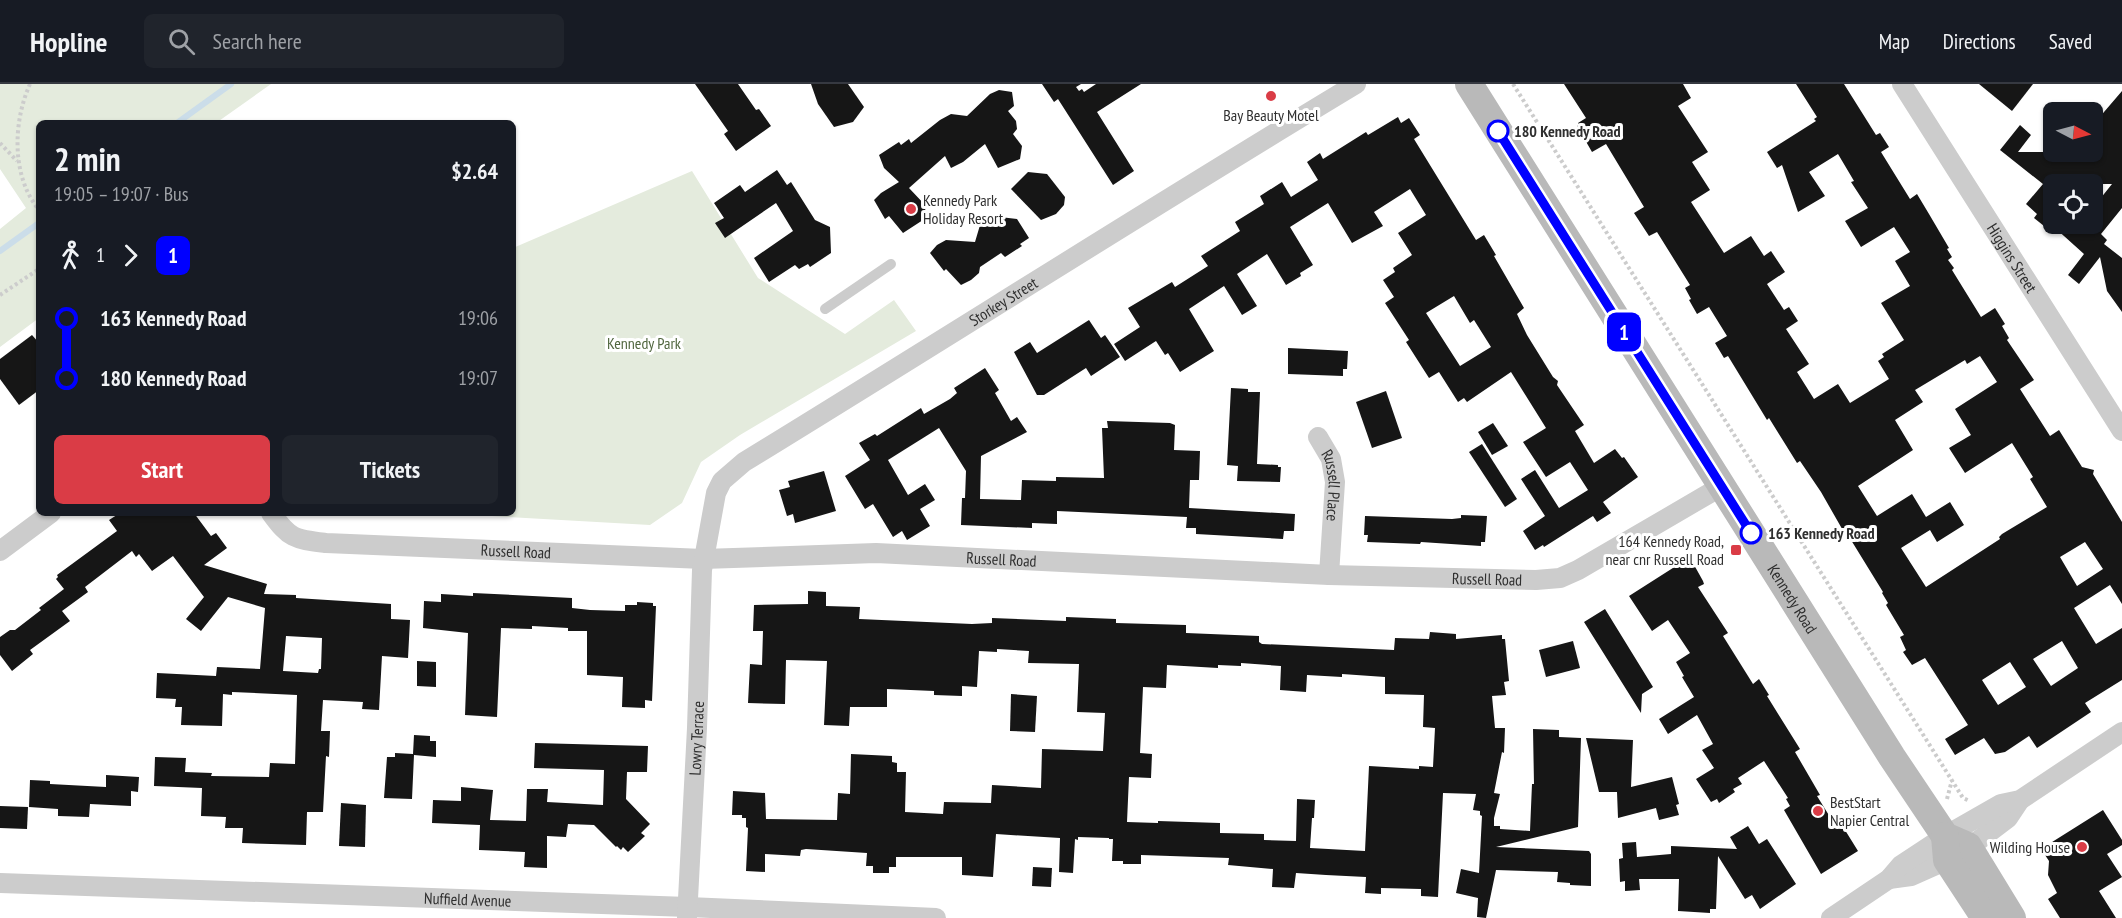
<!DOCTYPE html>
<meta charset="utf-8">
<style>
body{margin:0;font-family:"PT Sans Narrow",sans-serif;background:#20242c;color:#f1f3f6;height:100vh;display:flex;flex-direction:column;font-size:22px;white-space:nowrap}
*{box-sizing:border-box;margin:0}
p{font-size:20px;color:#9ea1a6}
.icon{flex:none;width:33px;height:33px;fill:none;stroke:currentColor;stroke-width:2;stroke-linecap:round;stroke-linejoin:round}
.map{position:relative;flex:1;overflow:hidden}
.details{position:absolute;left:36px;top:36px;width:480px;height:396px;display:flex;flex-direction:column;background:#171b24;border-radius:9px;box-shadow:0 2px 4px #0004}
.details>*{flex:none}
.badge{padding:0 12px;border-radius:9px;font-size:21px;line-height:39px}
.needle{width:39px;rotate:96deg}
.fabs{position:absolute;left:2043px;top:18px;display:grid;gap:12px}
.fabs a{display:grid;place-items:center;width:60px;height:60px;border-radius:9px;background:#171b24;box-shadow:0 2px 4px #0004;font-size:30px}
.map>.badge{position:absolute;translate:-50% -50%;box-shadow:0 0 0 3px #fff}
.legs{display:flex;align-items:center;gap:9px;height:66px;padding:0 18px;font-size:20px}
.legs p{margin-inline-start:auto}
.overview{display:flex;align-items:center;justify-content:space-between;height:102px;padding:0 18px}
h1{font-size:33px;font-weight:700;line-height:45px}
.primary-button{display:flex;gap:12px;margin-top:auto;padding:12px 18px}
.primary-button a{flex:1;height:69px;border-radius:9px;background:#da3c46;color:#fff;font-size:24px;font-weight:700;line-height:69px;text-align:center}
.primary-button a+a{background:#20242c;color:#f1f3f6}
ul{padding:0 18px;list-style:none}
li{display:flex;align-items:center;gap:21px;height:60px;font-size:22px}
li i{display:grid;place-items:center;width:9px;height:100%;margin:0 8px;background:currentColor}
li i::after{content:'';width:15px;height:15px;margin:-8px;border:4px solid;border-radius:50%;background:#171b24}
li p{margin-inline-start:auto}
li:first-child i{background:linear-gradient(#0000 50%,currentColor 0)}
li:last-child i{background:linear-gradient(currentColor 50%,#0000 0)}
header{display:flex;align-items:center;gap:36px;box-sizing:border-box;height:84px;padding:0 30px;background:#171b24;border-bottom:2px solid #363941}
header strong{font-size:28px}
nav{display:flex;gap:33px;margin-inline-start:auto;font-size:21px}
.search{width:420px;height:54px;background:#20242c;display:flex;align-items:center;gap:15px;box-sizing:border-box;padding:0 21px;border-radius:9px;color:#9ea1a6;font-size:22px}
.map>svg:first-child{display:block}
.green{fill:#e4ebdd}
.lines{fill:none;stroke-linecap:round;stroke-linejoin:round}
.stream{stroke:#cbdde9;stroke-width:6}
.building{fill:#161616;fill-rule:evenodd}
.path{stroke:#ccc;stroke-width:4;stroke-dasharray:3 3;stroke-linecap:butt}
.service{stroke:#ccc;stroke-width:10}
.minor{stroke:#ccc;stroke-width:20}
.secondary{stroke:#b9b9b9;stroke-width:28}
.line-1-casing{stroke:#fff;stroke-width:14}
.line-1{stroke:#00f;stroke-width:9}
.poi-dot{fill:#da3c46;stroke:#fff;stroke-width:2}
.stop-1-dot{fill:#fff;stroke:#00f;stroke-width:3}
.labels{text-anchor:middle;stroke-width:6;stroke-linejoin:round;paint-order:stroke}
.poi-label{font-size:16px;fill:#2f2f2f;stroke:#fff;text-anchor:start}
.stop-label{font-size:16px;font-weight:bold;fill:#2f2f2f;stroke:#fff;text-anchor:start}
.street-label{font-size:16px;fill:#2f2f2f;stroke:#fff}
.park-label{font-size:16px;fill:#51673f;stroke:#fff}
</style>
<header>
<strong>Hopline</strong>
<div class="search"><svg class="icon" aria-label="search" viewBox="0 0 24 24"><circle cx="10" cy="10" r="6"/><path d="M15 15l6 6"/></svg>Search here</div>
<nav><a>Map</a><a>Directions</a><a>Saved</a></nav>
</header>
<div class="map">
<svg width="2122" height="834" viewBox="0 0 2122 834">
<rect width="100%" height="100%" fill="#fff"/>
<!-- green -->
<g class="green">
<polygon points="0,0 271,0 216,39 39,39 39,234 0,263 0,145 26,124 0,85"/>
<polygon points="692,87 758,194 845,250 894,216 916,247 740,351 701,378 682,419 650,441 437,429 513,429 513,164"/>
</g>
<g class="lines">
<!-- stream -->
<g class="stream">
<polyline points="177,39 231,0"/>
<polyline points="0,167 39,139"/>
</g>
</g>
<!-- building -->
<g class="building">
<polygon points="695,0 738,0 756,26 759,25 771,42 736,67 724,50 728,47"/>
<polygon points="811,0 848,0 864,23 853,38 834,43 818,20"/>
<polygon points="1042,0 1081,0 1076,3 1079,7 1082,5 1084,8 1096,0 1141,0 1097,28 1134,87 1113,101 1058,15 1054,18"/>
<path d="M1564,0H1683L1691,14L1678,22L1708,68L1692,78L1710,106L1691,118L1724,169L1751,152L1764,172L1771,167L1785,188L1767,200L1784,226L1789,223L1798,237L1786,245L1809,280L1797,288L1814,315L1838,300L1850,319L1889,295L1878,277L1884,273L1882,270L1904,256L1881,219L1910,202L1895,177L1910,168L1894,143L1861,163L1845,137L1868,124L1851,98L1854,97L1838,70L1809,88L1825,112L1798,128L1782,81L1777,84L1767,68L1816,37L1814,35L1817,33L1796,0H1844L1876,51L1880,49L1889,63L1881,68L1910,115L1917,110L1929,130L1949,164L1947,165L1952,173L1948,176L1954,184L1952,186L1981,233L1995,224L2005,240L2002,242L2009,254L2007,256L2034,296L2020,305L2050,352L2059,346L2082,383L2094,386L2093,390L2122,438V520L2110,501L2074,524L2096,560L2122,544V596L2085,619L2091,628L2037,664L2029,652L2005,668L1995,670L1984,654L1955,671L1945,655L1968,641L1925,574L1912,581L1903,568L1906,566L1900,553L1904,551L1886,521L1888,519L1882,509L1883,508L1851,456L1849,457L1821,408L1800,377L1797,379L1769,334L1767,336L1728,272L1724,274L1715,259L1727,252L1709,223L1697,230L1689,216L1691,215L1685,204L1690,201L1657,148L1649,152L1634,129L1644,123L1606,60L1592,68L1577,42L1579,41L1578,39L1586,34ZM1980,272L1997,298L1955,325L1971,351L1949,364L1965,389L2012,359L2033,393L2030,395L2047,423L2002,450L1999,453L2000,455L1926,503L1901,464L1930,446L1937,458L1964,441L1950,418L1926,433L1912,410L1877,432L1858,402L1913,366L1895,336L1923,318L1915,306L1965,276L1967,280ZM2085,458L2103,485L2077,502L2060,473ZM2062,557L2078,584L2051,602L2033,575ZM2010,578L2026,603L1998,621L1982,596Z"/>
<polygon points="1979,0 2033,0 2012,27"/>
<polygon points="999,6 1012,8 1014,22 1008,27 1016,37 1017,45 1013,50 1022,62 1020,75 998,84 985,60 963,78 951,84 945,72 909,104 926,122 923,136 903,149 889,132 885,135 874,116 881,109 899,98 884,84 879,71 899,58 901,61 909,55 911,59 940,36 951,30 967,32 990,10"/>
<path d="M2122,7V124L2101,150L2107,156L2104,160L2122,174V228L2107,207L2100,173L2079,200L2068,191L2084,170L2054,143V150L2034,134L2037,130L2026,120L2043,100L2000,66L2020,41L2031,51L2018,68H2092V42ZM2054,100H2112L2092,125V140H2054Z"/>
<path d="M1398,33L1401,39L1409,34L1420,51L1414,55L1476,156L1484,151L1496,171L1494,172L1524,224L1517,230L1527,251L1553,293L1558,297L1557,301L1584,341L1575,347L1594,379L1615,365L1622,374L1624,373L1638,393L1603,418L1611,429L1597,438L1593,432L1544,463L1543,461L1535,466L1523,447L1545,432L1521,395L1535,386L1559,424L1588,406L1570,378L1546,393L1523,358L1546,344L1511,288L1467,318L1464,314L1458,318L1439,288L1429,294L1406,258L1409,256L1385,219L1394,213L1383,196L1395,188L1393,184L1412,171L1398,149L1426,131L1410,105L1374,128L1383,142L1352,159L1328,119L1290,143L1313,181L1300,189L1301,192L1286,201L1267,170L1237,190L1257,222L1242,231L1224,202L1189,225L1214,267L1180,288L1168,269L1165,271L1156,257L1125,277L1114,260L1140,243L1128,224L1172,198L1175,203L1208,182L1201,172L1240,147L1235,138L1264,120L1260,112L1282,98L1291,113L1318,96L1307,78L1320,69L1323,75L1366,48L1368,51ZM1454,212L1470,239L1474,236L1491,263L1460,282L1426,229Z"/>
<polygon points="777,86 787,101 791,98 815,136 830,143 831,169 810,183 808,180 799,185 795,181 769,198 754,174 793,147 776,119 725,154 715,139 724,134 714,119 740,101 745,108"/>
<polygon points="1028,88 1047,90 1065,113 1064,121 1056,130 1041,136 1011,105"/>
<polygon points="983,131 1017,135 1029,154 1020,160 1022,162 1005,173 1001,169 980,183 979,189 971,196 961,201 946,185 944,187 930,169 937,161 946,156 975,158"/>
<polygon points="1089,236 1101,254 1105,251 1120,273 1091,292 1086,284 1044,311 1037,311 1014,268 1030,258 1037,269"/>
<polygon points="32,251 39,259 39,306 19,321 0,295 0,275"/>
<polygon points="1288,264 1348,267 1347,285 1343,285 1343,292 1288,290"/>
<polygon points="985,284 999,306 995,309 1011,337 1017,333 1027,348 981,372 980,415 1021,416 1022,396 1056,397 1056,393 1104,394 1102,344 1108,344 1107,337 1170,339 1175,341 1174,366 1200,367 1199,396 1190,396 1189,424 1295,430 1294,447 1284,447 1283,455 1196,450 1196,444 1186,444 1187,433 1057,427 1057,440 1032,439 1032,444 961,441 962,414 965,414 966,387 939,344 888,376 908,411 925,400 935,416 920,425 930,442 907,456 902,447 893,453 873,420 865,425 845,392 870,376 859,359 875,350 877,352 921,324 924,330 950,315 957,309 954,304"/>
<polygon points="1231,304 1248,305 1248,308 1260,308 1257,380 1278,381 1278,383 1281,383 1280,398 1237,397 1238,382 1227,381"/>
<polygon points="1386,307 1402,354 1372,364 1356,318"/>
<polygon points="1493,339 1508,362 1492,371 1478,348"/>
<polygon points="1482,360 1517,415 1505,423 1469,368"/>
<polygon points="824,387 836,427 795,439 793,430 787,432 779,406 790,403 788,397"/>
<path d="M120,429H194L211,452L216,449L227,464L204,481L267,500L264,510L296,511V514L391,520V535L410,536L408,574L382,572L379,626L362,625L363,618L323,616L321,647H330L329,673L326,672L323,728H307L306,761L242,759L243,744H225L226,733L201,732L202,704L154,702L155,673L186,674L185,688L212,689L211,692L269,693L270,679L295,680L297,611L232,608V611L223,610L222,642L181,641L182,623H175L176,615L156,614L157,589L216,592L217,583L260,585L265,524L228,513L201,547L186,535L204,513L173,472L152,487L139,470L136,473L132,467L85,503L88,508L62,527L70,537L30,566L33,570L12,587L0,571V553L10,546H15L41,526L39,524L64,505L56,495L58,493L57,491L117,447L109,436ZM286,552L322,554L321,585H319L318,589L283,587Z"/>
<polygon points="1461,431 1487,432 1485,458 1481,458 1481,462 1421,458 1420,460 1367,458 1368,451 1364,451 1365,432 1452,435 1461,434"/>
<polygon points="1687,475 1693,479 1703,497 1704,500 1698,503 1728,549 1723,552 1753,600 1759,595 1769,611 1767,612 1800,665 1795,668 1820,711 1817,712 1835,741 1840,738 1858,767 1821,790 1784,726 1790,722 1786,715 1788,714 1764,677 1738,694 1742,700 1733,705 1735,708 1719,719 1717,715 1711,718 1696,695 1714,684 1702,666 1713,660 1697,631 1668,650 1659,635 1694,613 1682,593 1684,592 1676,578 1690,569 1668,536 1652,547 1629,512"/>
<path d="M808,507L826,508V522L860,523L859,535L972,540L992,539V534L1066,537V533L1116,535V539L1186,541V549L1259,552V558L1262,560L1394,566L1395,554L1429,555L1430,548L1456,550V555L1502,551V555H1505L1509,597L1504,598L1506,611L1492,612L1495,644H1505L1504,669L1502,668L1494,709L1500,710L1494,734V742H1500V745L1530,747L1532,700H1534L1533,645L1559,646V653L1581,654L1578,743L1496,763L1589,767L1591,770V802L1570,801V799L1557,798L1558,788L1496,786L1486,834L1477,833L1478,814L1456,809L1461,785L1479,789L1482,732L1480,731V727L1473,726L1476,710L1443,709L1438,813L1421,812V805L1381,804V810L1365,809L1366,793L1326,791L1296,789L1294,804L1272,803L1273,785L1228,781L1229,774L1141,771V780H1123V777H1112L1113,755H1109V754L1078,753V756L1075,755L1073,789L1059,788L1060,754L996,750L993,793L962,791V773H896V783H889V789H873V782H866L867,769L806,765L801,766L800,772L765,770V788L746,787L748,744L746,743V734H742V731H732L733,707L765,709L766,735L837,736L838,709L850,710L851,670L892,672V678L897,679V688H906L905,728L943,730L944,718L991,719L992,701L1041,704L1042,665L1103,667L1105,629L1077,628L1079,580L1028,579L1029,567L997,565V568L979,567L977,603L962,602V612L934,611V607L887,605V623H850L849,642L824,641L827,577L786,576L785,620L748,619L750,580L762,581L763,547H753L754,521L808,520ZM1241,579L1281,582L1280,606L1306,608L1307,591L1342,593V590L1385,593V610L1424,611L1423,643L1435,644L1433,683L1419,682V685L1369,682L1365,767L1310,764L1312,734H1314L1315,716L1297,715L1296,757L1264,756V750L1220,749V739L1158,737V739L1127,738L1129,693L1151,694L1152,670L1140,669L1143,603L1166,604L1167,581L1218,584V581L1241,582Z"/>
<polygon points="473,509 572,514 572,524 590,526 625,527 625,521 637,521 637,518 653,519 653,522 656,522 652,617 645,616 645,624 622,623 623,593 587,591 587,547 568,547 568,544 532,542 532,545 501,544 497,633 465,631 468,549 423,544 424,517 441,518 441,510 473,512"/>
<polygon points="1605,525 1653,603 1642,610 1641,629 1584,538"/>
<polygon points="1573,557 1580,584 1546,593 1539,566"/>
<polygon points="417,577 436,578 436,603 417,602"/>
<polygon points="1011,610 1037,612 1035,648 1010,647"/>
<polygon points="414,651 430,652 430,657 436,657 436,673 414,671 412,715 384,714 387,673 395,673 395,669 413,670"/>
<polygon points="1586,654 1633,656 1631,703 1672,693 1679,720 1676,721 1679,731 1659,736 1656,724 1618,734 1617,708 1599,708"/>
<polygon points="535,659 648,662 647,688 627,688 626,715 650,740 641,749 645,752 628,768 623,763 621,766 617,762 616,763 594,741 568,740 566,753 547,752 547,784 524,783 525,768 479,766 480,741 432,739 433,716 461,717 461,703 493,706 490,736 526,737 527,705 548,705 547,718 603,721 604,686 534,684"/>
<polygon points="106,691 139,693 138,708 131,707 131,722 90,720 89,733 58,732 58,725 29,723 30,696 50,697 50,700 106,703"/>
<polygon points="341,719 366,721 365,763 339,762"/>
<polygon points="0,722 28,723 27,745 0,744"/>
<polygon points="2103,726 2122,756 2122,761 2107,770 2122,793 2099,807 2116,834 2060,834 2048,815 2057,809 2048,791 2049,777 2041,765"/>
<polygon points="1748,742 1759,760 1767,755 1796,800 1760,825 1752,811 1745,815 1718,772 1716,825 1710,825 1710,829 1678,827 1679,795 1639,795 1640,806 1625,807 1625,797 1620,798 1619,775 1623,774 1622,759 1636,758 1637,773 1671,770 1671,762 1737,765 1730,753"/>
<polygon points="1033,783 1052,784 1051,803 1032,802"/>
</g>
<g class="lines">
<!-- path -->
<g class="path">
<path d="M30,0C13,38 11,92 39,126"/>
<polyline points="1513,0 1963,714 1970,717"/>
<polyline points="0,59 17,77"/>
<polyline points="0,211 39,185"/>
<polyline points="1947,715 1952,696"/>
</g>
<!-- service -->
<polyline class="service" points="825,225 891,180"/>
<!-- minor -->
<g class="minor">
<path id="s1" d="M1902,0L2122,347"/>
<path id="s2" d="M1318,353L1331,375L1335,398L1329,491"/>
<path id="s3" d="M271,429C290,455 294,455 326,459L703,475L876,469L1329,491L1536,496L1560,494L1578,486L1722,402"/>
<polyline points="0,467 51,429"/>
<polyline points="1889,795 1911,792 1947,776 1979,756 2008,734 2020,716"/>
<path id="s4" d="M0,799L688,823L936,834"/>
<path id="s5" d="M687,834L697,644L702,486L716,409L722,397L744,378C948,253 1150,124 1356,0"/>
<polyline points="1831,834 1889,795 1901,781 1945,752 2001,720 2020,716 2122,648"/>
</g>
<!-- secondary -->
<g class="secondary">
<path id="s6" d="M1469,0L1892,673L1945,752L1968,762L2012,834"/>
<polyline points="1945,752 1947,776 1985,834"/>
</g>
</g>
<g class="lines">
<defs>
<polyline id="line-1" points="1498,47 1751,449"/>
</defs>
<!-- line-1 casing -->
<use href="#line-1" class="line-1-casing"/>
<!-- line-1 -->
<use href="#line-1" class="line-1"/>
</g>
<!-- markers -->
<g class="poi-dot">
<circle cx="1271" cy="12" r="6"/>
<circle cx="911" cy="125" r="6"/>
<rect x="1730" y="460" width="12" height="12" rx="3"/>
<circle cx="1818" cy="727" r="6"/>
<circle cx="2082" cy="763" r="6"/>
</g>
<g class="stop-1-dot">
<circle cx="1498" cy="47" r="10"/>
<circle cx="1751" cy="449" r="10"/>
</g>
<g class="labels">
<!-- poi labels -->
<g class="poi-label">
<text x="1271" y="37" text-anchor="middle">Bay Beauty Motel</text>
<text x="923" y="122">Kennedy Park<tspan x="923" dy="18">Holiday Resort</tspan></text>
<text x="1724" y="463" text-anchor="end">164 Kennedy Road,<tspan x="1724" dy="18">near cnr Russell Road</tspan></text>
<text x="1830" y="724">BestStart<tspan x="1830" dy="18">Napier Central</tspan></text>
<text x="2070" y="769" text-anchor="end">Wilding House</text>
</g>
<!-- stop labels -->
<g class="stop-label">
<text x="1514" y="53">180 Kennedy Road</text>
<text x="1768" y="455">163 Kennedy Road</text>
</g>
<!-- street labels -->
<g class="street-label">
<text dy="6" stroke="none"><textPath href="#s1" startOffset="206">Higgins Street</textPath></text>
<text dy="6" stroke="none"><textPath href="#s5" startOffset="774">Storkey Street</textPath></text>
<text dy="6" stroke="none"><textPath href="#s2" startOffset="52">Russell Place</textPath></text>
<text dy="6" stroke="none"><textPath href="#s3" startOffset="256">Russell Road</textPath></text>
<text dy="6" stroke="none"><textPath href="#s3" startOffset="742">Russell Road</textPath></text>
<text dy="6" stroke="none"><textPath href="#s3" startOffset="1228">Russell Road</textPath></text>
<text dy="6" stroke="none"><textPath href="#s6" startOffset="608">Kennedy Road</textPath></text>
<text dy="6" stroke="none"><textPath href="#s5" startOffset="180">Lowry Terrace</textPath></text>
<text dy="6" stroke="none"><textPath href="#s4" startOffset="468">Nuffield Avenue</textPath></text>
</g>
<!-- park labels -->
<g class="park-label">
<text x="644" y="265">Kennedy Park</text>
</g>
</g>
</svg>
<div class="fabs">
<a><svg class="needle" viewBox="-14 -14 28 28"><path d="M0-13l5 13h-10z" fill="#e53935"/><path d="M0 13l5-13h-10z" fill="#9ea1a6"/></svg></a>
<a><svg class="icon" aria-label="locate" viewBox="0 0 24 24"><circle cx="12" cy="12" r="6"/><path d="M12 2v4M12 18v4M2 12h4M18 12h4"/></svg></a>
</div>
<b class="badge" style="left:1624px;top:248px;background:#00f;color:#fff">1</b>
<section class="details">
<div class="overview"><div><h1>2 min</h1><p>19:05 – 19:07 · Bus</p></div><b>$2.64</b></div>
<div class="legs"><svg class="icon" aria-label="walk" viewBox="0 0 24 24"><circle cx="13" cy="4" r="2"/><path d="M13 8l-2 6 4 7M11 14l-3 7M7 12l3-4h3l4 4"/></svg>1<svg class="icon" aria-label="forward" viewBox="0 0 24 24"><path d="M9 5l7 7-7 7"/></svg><b class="badge" style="background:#00f;color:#fff">1</b></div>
<ul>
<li><i style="color:#00f"></i><b>163 Kennedy Road</b><p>19:06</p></li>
<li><i style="color:#00f"></i><b>180 Kennedy Road</b><p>19:07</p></li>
</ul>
<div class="primary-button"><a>Start</a><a>Tickets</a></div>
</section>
</div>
